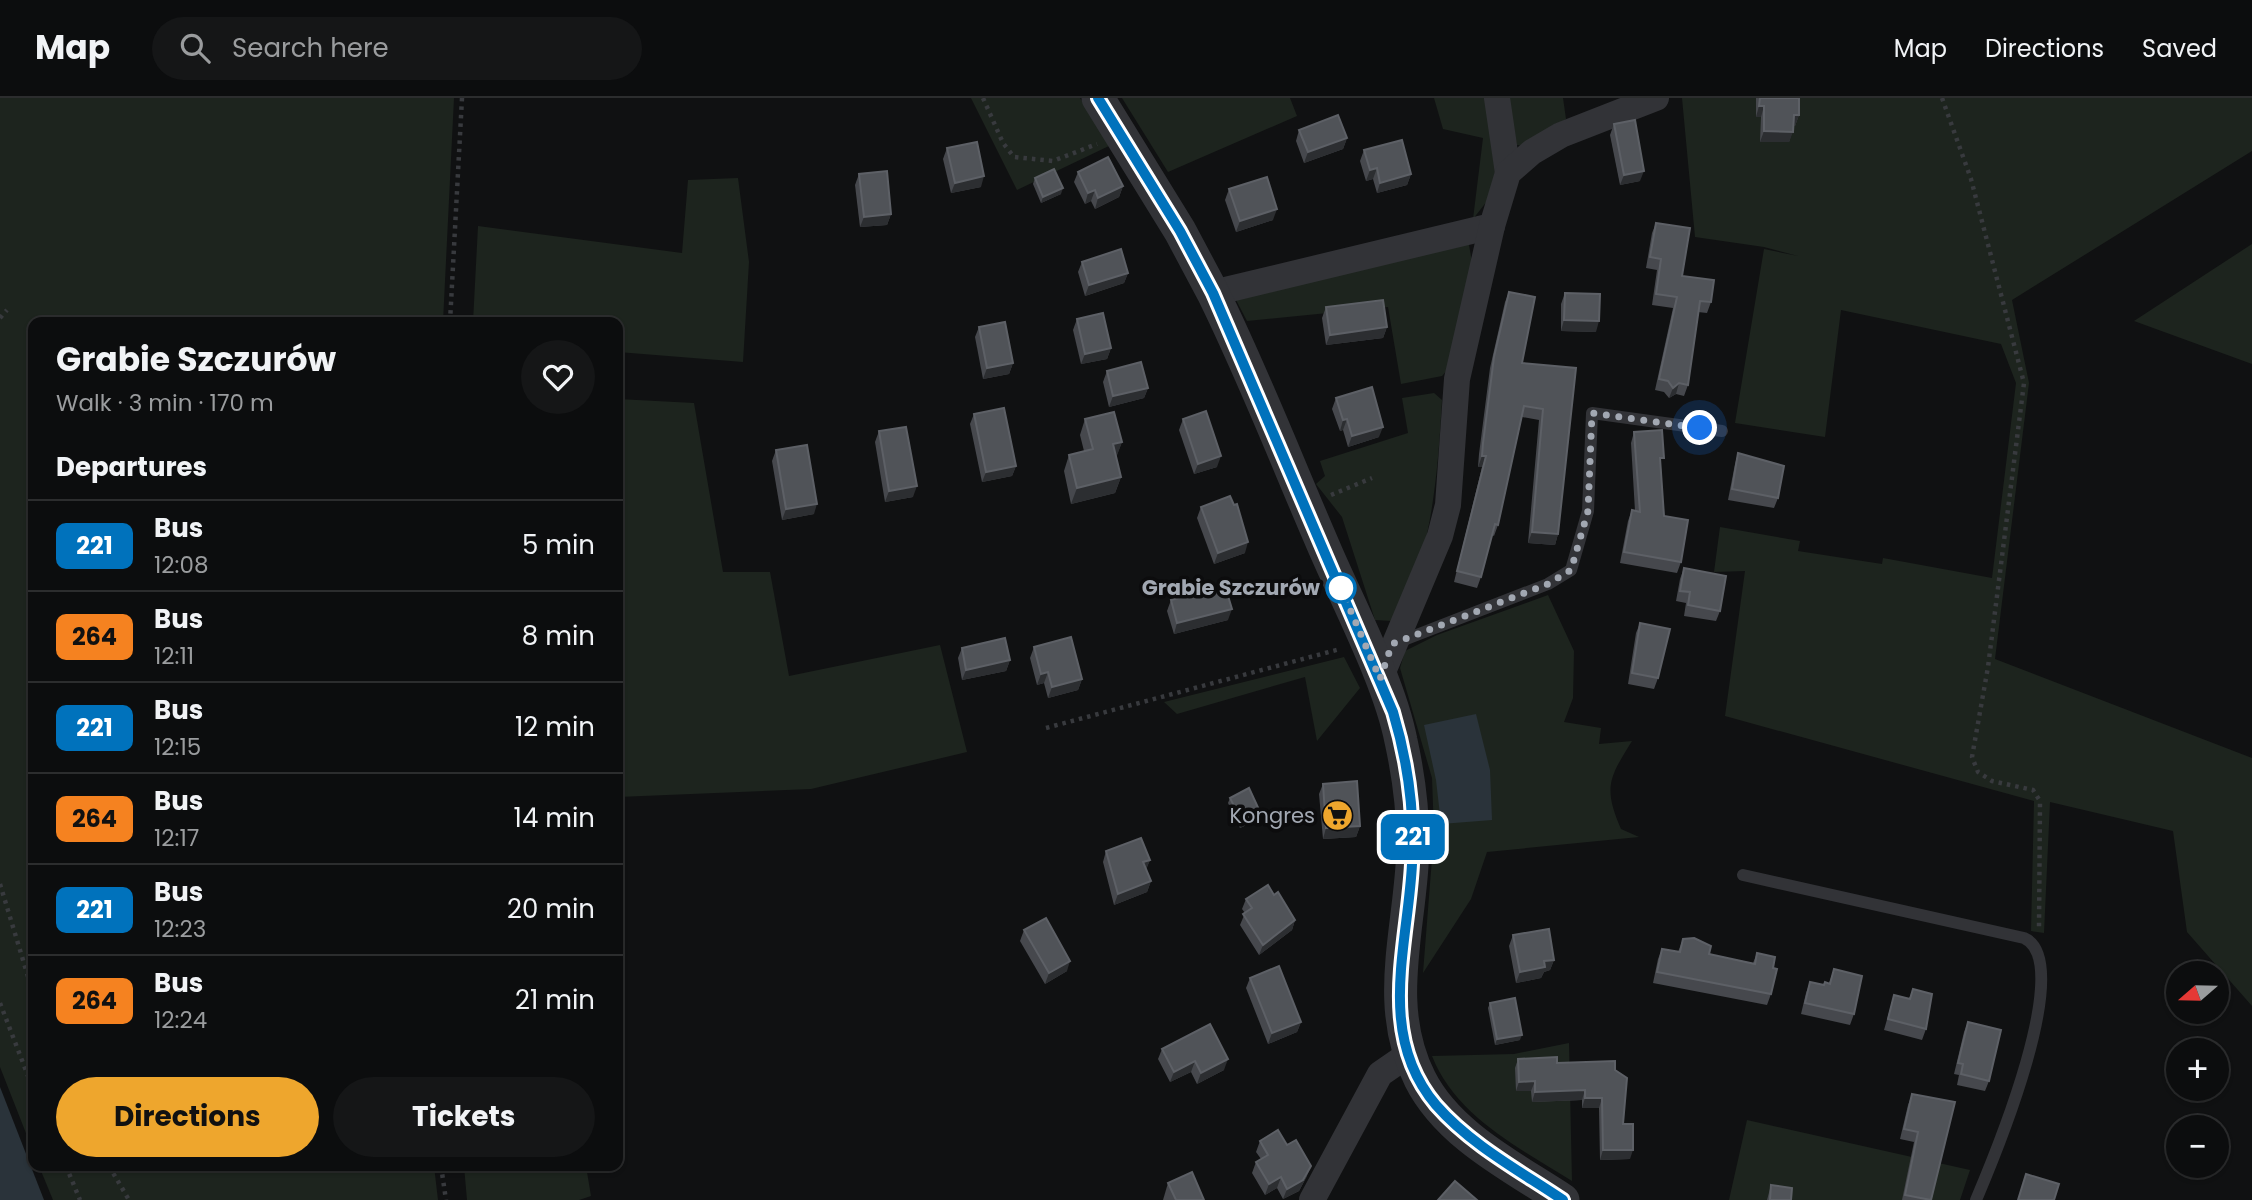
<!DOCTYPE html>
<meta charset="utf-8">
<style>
body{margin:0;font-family:Poppins,sans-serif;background:#151617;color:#f1f3f6;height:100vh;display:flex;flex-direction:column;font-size:26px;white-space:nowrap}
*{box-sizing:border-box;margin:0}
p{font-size:23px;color:#9a9c9e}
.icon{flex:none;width:38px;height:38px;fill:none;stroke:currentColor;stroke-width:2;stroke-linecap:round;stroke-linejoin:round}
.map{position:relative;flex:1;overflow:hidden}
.sheet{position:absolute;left:28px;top:219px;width:595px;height:854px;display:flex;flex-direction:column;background:#0c0d0e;border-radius:14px;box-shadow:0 2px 5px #0004,0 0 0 2px #2c2d2e}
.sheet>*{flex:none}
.badge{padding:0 14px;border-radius:10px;font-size:24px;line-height:46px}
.needle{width:46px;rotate:250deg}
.controls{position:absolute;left:2166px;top:863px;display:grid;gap:14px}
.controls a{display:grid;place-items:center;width:63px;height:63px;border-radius:50%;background:#0c0d0e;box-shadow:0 2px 5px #0004,0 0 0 2px #2c2d2e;font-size:35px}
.you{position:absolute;width:35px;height:35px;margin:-18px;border:5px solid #fff;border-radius:50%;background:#1a73e8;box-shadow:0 0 0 10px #1a73e833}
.map>.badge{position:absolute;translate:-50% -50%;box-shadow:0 0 0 4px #fff}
h2{padding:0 28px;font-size:26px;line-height:63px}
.round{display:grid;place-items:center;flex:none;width:74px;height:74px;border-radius:37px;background:#151617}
.overview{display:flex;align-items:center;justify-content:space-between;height:119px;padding:0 28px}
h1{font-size:33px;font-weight:700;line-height:52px}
.action{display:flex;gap:14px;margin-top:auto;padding:14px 28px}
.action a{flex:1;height:80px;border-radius:42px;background:#eea62d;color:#111;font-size:28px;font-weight:700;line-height:80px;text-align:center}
.action a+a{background:#151617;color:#f1f3f6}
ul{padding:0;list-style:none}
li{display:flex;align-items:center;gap:21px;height:91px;padding:0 28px;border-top:2px solid #2c2d2e}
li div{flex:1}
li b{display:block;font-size:26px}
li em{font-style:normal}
li .badge{min-width:77px;font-weight:700;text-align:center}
header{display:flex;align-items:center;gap:42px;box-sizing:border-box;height:98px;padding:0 35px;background:#0c0d0e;border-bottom:2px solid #2c2d2e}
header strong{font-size:33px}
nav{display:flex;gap:38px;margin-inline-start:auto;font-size:24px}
.search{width:490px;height:63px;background:#151617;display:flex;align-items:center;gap:18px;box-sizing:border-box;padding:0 24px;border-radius:38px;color:#9a9c9e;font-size:26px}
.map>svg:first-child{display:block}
.green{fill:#1d241e}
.water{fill:#2a333a}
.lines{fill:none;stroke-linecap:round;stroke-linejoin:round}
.path{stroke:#383a3e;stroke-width:4.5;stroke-dasharray:3.5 5;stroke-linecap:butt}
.service{stroke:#323337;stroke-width:12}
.minor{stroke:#323337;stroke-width:26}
.tertiary{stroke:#323337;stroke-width:33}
.wall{fill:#46484d}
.shaded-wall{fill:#2c2e31}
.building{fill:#505358;stroke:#5d6066;stroke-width:2}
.line-casing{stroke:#fff;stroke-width:16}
.line{stroke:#0072bc;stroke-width:10}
.walk{stroke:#a2a8b2;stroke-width:7;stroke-dasharray:0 12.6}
.stop-dot{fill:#fff;stroke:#0072bc;stroke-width:3.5}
.labels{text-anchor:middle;stroke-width:7;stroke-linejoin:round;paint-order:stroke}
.stop-label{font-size:21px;font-weight:bold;fill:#a2a8b2;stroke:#0c0c0d;text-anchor:end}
.poi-label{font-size:21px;fill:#a2a8b2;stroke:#0c0c0d;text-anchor:end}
</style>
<header>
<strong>Map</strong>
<div class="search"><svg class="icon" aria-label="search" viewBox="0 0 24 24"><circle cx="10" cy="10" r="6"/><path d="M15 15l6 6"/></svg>Search here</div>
<nav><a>Map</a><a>Directions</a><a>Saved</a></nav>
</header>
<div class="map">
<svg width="2252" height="1102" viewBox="0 0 2252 1102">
<rect width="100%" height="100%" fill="#101112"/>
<!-- green -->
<g class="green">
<polygon points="0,0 454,0 443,224 33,224 33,1053 0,969"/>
<polygon points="971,0 1080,0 1111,47 1017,92"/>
<polygon points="1122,0 1290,0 1297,18 1168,74"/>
<polygon points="1434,0 1488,0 1497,62 1491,98 1473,121 1483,40 1443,31"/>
<polygon points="1503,0 1563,0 1566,21 1527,48 1517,47"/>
<polygon points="1682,0 2252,0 2252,53 2012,202 2029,285 1995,561 2252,660 2252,908 2187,834 2173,733 2050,704 2044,835 2031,833 2034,703 1725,618 1745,473 1714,474 1720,429 1800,443 1798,453 1882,466 1883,460 1992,480 2016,285 2001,246 1841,212 1825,339 1735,325 1764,151 1798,158 1764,149 1695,139"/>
<polygon points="738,80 749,164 743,264 618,254 618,224 473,224 478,128 682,155 688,82"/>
<polygon points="1460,144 1469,147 1472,164 1450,269 1442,278 1401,286 1388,209 1247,223 1235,200"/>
<polygon points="2252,146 2252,266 2134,223"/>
<path d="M1434,295L1442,302C1439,356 1435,412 1420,464C1414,484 1401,504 1392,523L1375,522L1342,419L1316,386L1325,378L1320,363L1408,335L1402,300Z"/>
<polygon points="618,301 694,305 723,474 770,474 789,578 940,547 967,654 811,691 618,699"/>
<path d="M1548,497L1574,553L1573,600L1564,624L1601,630L1599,646L1632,643C1609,680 1603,689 1621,731L1639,739L1487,754L1471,801L1423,875L1434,735L1432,680L1400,570L1405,553L1437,537Z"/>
<polygon points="1344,559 1360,590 1317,643 1305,579 1177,616 1164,604"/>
<path d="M1569,945L1572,1083C1520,1050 1456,1019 1432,958L1514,956Z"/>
<polygon points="1747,1022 1970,1072 1960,1102 1729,1102"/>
<polygon points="39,1068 434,1068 438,1102 53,1102"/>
<polygon points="464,1068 586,1068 591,1098 579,1102 467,1102"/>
</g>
<!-- water -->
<g class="water">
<polygon points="1476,616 1490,672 1492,722 1441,726 1436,682 1424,627"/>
<polygon points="0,989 44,1102 0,1102"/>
</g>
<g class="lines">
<!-- path -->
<g class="path">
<polyline points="983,0 1003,45 1014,59 1053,63 1097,46"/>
<polyline points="1942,0 1971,81 2024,285 1988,569 1972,659 1978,674 1992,683 2033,692 2040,703 2039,830"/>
<polyline points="0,220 7,212"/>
<polyline points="450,224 462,0"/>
<polyline points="1331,397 1372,380"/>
<polyline points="1046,630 1340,551"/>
<polyline points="0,786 33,895"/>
<polyline points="0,905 33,991"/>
<polyline points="66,1068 80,1102"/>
<polyline points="109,1068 129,1102"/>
<polyline points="441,1068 446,1102"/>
</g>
<!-- service -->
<g class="service">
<polyline points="1396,545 1548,486 1571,472 1588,413 1592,315 1722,333"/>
<path d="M1743,777L2024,840C2077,863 1993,1062 1976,1102"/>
</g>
<!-- minor -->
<g class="minor">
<polyline points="1497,0 1508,75"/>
<polyline points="1213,195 1492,128"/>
<polyline points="1380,581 1440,438 1448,407 1457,281 1492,128 1508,75 1532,54 1561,37 1656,0"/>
<polyline points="1312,1102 1380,976 1409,956"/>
</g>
<!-- tertiary -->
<path class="tertiary" d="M1098,0L1180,133L1213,195C1255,280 1289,369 1327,456C1351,511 1390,586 1401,643C1410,684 1415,726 1412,768C1407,842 1385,911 1420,981C1448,1037 1513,1069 1563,1102"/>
</g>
<!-- wall -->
<g class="wall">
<polygon points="1756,0 1799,0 1799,17 1795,28 1794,28 1789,44 1760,44 1761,19 1756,19"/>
<polygon points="1614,26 1640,83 1620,87 1610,37"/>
<polygon points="1299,32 1347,40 1343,51 1304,65 1296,43"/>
<polygon points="947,50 981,89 951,95 943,61"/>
<polygon points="1364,52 1411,76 1407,87 1377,95 1373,81 1366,83 1360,63"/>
<polygon points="1078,74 1123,88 1119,99 1095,111 1091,103 1085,106 1074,84"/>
<polygon points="859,76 891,116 887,127 860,129 855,87"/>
<polygon points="1035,80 1061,96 1041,105 1033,86"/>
<polygon points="1229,91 1273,122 1236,134 1225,102"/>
<polygon points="1656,125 1682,178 1711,204 1707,215 1698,214 1688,287 1684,298 1676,296 1669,300 1664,294 1655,292 1673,210 1652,207 1657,172 1646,170 1652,135"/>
<polygon points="1082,164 1128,175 1124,185 1085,198 1078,174"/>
<polygon points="1509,194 1522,265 1576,270 1558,436 1555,447 1528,445 1539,322 1522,319 1498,427 1494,438 1492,437 1481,479 1477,490 1454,484 1482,369 1478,369 1479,356 1490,270 1505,204"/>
<polygon points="1565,195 1596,234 1561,233 1561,206"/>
<polygon points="1326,209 1387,229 1383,240 1326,247 1322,220"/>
<polygon points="1077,221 1111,250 1107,261 1081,266 1073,232"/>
<polygon points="979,229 1013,265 1009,276 983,281 975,239"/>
<polygon points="1107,273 1148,290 1144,300 1109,309 1103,284"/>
<polygon points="1336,300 1379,339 1348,349 1343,332 1340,333 1332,311"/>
<polygon points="974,316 1016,368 1012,378 982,384 970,326"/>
<polygon points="1085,321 1122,344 1116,359 1121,379 1115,395 1071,406 1064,373 1069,357 1084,353 1080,337"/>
<polygon points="1183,321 1217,369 1194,376 1179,332"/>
<polygon points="879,333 913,399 885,404 875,344"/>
<polygon points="1634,334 1661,369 1664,418 1681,464 1677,475 1620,465 1628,423 1632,412 1635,413 1631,345"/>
<polygon points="776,352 814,416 782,422 772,363"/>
<polygon points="1738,355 1778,400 1774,410 1728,402 1735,366"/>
<polygon points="1201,409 1245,455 1214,466 1197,420"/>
<polygon points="1684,470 1720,513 1716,523 1684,518 1686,505 1676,503 1680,481"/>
<polygon points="1171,502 1228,522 1174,536 1167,513"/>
<polygon points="1640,525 1658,580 1654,591 1628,586 1636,535"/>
<polygon points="1034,549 1082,581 1078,592 1048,600 1044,585 1037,587 1030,560"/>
<polygon points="962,550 1010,562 1006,573 962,582 958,560"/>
<polygon points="1323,686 1360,728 1356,739 1323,741 1319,696"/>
<polygon points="1230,700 1259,721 1240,730 1228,705"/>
<polygon points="1106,753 1150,762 1146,771 1151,783 1147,794 1114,807 1103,764"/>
<polygon points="1274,797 1295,822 1292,832 1259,857 1240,827 1245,815 1242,811 1246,801"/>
<polygon points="1024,832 1067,873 1045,886 1020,843"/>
<polygon points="1513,837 1554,862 1550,872 1544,874 1541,880 1516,885 1509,848"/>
<polygon points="1683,841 1709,856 1753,865 1757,855 1773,870 1771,896 1767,907 1653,885 1658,861 1662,851 1678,854"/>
<polygon points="1834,871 1854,916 1850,927 1801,916 1806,895 1810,884 1824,887 1825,884 1829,885"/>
<polygon points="1250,880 1301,924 1297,934 1268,946 1246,890"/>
<polygon points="1913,891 1926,931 1922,942 1884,932 1894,897 1909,901"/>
<polygon points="1490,905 1520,942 1495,947 1488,910"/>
<polygon points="1968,924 1989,983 1985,993 1957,987 1959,977 1954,976 1964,934"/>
<polygon points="1162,951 1224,972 1197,986 1191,974 1170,984 1158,961"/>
<polygon points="1518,961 1615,972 1623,1026 1630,1061 1600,1062 1599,1010 1582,1010 1582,1002 1532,1004 1531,993 1516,993 1515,970"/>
<polygon points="1912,996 1931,1102 1902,1102 1914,1044 1900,1041 1908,1007"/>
<polygon points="1260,1043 1307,1078 1299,1093 1283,1101 1277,1090 1265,1097 1252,1075 1256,1064 1261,1061 1256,1054"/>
<polygon points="1168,1085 1204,1102 1163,1102"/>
<polygon points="1771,1087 1791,1102 1767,1102"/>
</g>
<!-- shaded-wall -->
<g class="shaded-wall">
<polygon points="1759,8 1764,8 1761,19 1756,19"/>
<polygon points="1794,17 1799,17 1795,28 1790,28"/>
<polygon points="1764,33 1793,34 1789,44 1760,44"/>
<polygon points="1347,40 1343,51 1304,65 1308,54"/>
<polygon points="1377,70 1373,81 1366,83 1370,72"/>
<polygon points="1644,73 1640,83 1620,87 1624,77"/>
<polygon points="1411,76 1407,87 1377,95 1380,85"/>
<polygon points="984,78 981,89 951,95 955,85"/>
<polygon points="1123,88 1119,99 1095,111 1098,100"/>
<polygon points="1063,90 1061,96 1041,105 1043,99"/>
<polygon points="1095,92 1091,103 1085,106 1088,95"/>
<polygon points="1277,111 1273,122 1236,134 1240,123"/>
<polygon points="891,116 887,127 860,129 864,119"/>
<polygon points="1128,175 1124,185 1085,198 1089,187"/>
<polygon points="1564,222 1599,223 1596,234 1561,233"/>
<polygon points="1387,229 1383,240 1326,247 1330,237"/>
<polygon points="1111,250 1107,261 1081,266 1085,256"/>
<polygon points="1013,265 1009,276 983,281 987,270"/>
<polygon points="1679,285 1676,296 1669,300 1673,290"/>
<polygon points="1148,290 1144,300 1109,309 1113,298"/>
<polygon points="1347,321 1343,332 1340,333 1343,322"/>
<polygon points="1383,329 1379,339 1348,349 1352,338"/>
<polygon points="1122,344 1116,360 1113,346"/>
<polygon points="1221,358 1217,369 1194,376 1198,366"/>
<polygon points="1482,358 1486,358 1482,369 1478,369"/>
<polygon points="1016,368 1012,378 982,384 986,374"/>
<polygon points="1121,379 1115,395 1071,406 1077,390"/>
<polygon points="917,388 913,399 885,404 889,393"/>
<polygon points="817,406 814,416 782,422 786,411"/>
<polygon points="1532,434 1558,436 1555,447 1528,445"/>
<polygon points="1248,444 1245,455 1214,466 1218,455"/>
<polygon points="1232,511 1228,522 1174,536 1177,525"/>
<polygon points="1010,562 1006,573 962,582 966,572"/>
<polygon points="1048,574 1044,585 1037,587 1041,576"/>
<polygon points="1082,581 1078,592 1048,600 1052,589"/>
<polygon points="1261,716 1259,721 1240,730 1242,724"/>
<polygon points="1360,728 1356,739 1323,741 1326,730"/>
<polygon points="1150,762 1146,772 1143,764"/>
<polygon points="1151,783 1147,794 1114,807 1118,796"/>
<polygon points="1295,822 1292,832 1259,857 1263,847"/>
<polygon points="1554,862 1550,872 1544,874 1541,880 1516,885 1520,874 1544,863"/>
<polygon points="1070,863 1067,873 1045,886 1049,875"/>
<polygon points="1301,924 1297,934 1268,946 1272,935"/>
<polygon points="1522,937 1520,942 1495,947 1497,941"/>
<polygon points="1228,961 1224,972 1197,986 1201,975"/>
<polygon points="1195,963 1191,974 1170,984 1174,974"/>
<polygon points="1535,983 1531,993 1516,993 1519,984"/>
<polygon points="1585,992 1582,1002 1532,1004 1535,994"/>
<polygon points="1585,1000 1602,1000 1599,1010 1582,1010"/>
<polygon points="1603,1052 1633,1052 1630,1061 1600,1062"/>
<polygon points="1311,1068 1307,1078 1299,1093 1283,1101 1287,1091"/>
<polygon points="1281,1079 1277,1090 1265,1097 1269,1086"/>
</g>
<!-- building -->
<g class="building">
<polygon points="1760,0 1799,0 1799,17 1794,17 1793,34 1764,33 1764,8 1759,8"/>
<polygon points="1338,17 1347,40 1308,54 1299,32"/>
<polygon points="1635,22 1644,73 1624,77 1614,26"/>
<polygon points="1402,42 1411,76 1380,85 1377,70 1370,72 1364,52"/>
<polygon points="977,44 984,78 955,85 947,50"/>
<polygon points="1108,59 1123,88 1098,100 1095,92 1088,95 1078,74"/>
<polygon points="1054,71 1063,90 1043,99 1035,80"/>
<polygon points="887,73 891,116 864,119 859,76"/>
<polygon points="1267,79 1277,111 1240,123 1229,91"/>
<polygon points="1656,125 1690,130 1682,178 1714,182 1711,204 1700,203 1688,287 1679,285 1673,290 1668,283 1659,281 1677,199 1656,196 1661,161 1650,159"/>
<polygon points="1121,151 1128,175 1089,187 1082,164"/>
<polygon points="1509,194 1535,199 1522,265 1576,270 1558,436 1532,434 1543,311 1524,308 1498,427 1495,426 1481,479 1457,473 1486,358 1482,358 1483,345 1494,259"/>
<polygon points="1565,195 1600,196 1599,223 1564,222"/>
<polygon points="1383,202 1387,229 1330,237 1326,209"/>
<polygon points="1103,215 1111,250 1085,256 1077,221"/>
<polygon points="1005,224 1013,265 987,270 979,229"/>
<polygon points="1141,264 1148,290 1113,298 1107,273"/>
<polygon points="1372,289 1383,329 1352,338 1347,321 1343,322 1336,300"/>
<polygon points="1004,310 1016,368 986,374 974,316"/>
<polygon points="1206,313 1221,358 1198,366 1183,321"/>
<polygon points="1114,314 1122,344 1113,346 1121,379 1077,390 1069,357 1093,351 1085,321"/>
<polygon points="906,329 917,388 889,393 879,333"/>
<polygon points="1662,332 1664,360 1660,360 1664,418 1688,422 1681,464 1624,454 1632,412 1640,414 1634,334"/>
<polygon points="807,347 817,406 786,411 776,352"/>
<polygon points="1738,355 1784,368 1778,400 1732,391"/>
<polygon points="1230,398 1234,407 1237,406 1248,444 1218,455 1201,409"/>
<polygon points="1684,470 1726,478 1720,513 1688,507 1690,494 1680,493"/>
<polygon points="1225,488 1232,511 1177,525 1171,502"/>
<polygon points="1640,525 1670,531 1658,580 1632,575"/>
<polygon points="1071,539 1082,581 1052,589 1048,574 1041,576 1034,549"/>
<polygon points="1005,540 1010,562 966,572 962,550"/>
<polygon points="1357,683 1360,728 1326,730 1323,686"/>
<polygon points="1249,690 1261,716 1242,724 1230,700"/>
<polygon points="1141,740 1150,762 1143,764 1151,783 1118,796 1106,753"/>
<polygon points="1268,787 1274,797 1278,794 1295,822 1263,847 1243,816 1252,810 1246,801"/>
<polygon points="1046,820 1070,863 1049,875 1024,832"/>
<polygon points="1549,831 1554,862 1544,863 1545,869 1520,874 1513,837"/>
<polygon points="1694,840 1711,848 1709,856 1755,866 1757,855 1775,859 1773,870 1777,871 1771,896 1657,874 1662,851 1680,854 1683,841"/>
<polygon points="1279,868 1301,924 1272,935 1250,880"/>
<polygon points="1834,871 1862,878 1854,916 1805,905 1810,884 1824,887 1825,884 1830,886"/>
<polygon points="1913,891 1932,896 1926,931 1888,921 1894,897 1910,901"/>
<polygon points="1515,900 1522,937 1497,941 1490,905"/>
<polygon points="1968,924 2001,932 1989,983 1961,976 1963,966 1958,965"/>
<polygon points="1210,926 1228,961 1201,975 1195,963 1174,974 1162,951"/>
<polygon points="1557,959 1557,965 1615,963 1615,972 1627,980 1623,1026 1633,1026 1633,1052 1603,1052 1602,1000 1585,1000 1585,992 1535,994 1535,983 1519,984 1518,961"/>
<polygon points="1912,996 1955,1004 1931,1102 1905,1097 1918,1034 1904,1031"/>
<polygon points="1278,1032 1287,1047 1296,1042 1311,1068 1303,1082 1287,1091 1281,1079 1269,1086 1256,1064 1268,1057 1260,1043"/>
<polygon points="1192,1074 1204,1102 1176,1102 1168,1085"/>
<polygon points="2026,1076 2059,1086 2054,1102 2018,1102"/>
<polygon points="1455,1083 1477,1102 1438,1102"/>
<polygon points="1771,1087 1792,1090 1791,1102 1770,1102"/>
</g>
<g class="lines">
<defs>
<path id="line" d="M1098,0L1180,133L1213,195L1393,614C1408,664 1415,714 1412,766C1408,848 1376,936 1436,1007C1471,1047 1520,1073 1563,1102"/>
</defs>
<!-- line casing -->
<use href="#line" class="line-casing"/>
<!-- line -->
<use href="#line" class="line"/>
<!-- walk -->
<polyline class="walk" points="1341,490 1380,581 1392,546 1548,486 1571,472 1588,413 1592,315 1700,330"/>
</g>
<!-- icons -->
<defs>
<symbol id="supermarket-disc" viewBox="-11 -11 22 22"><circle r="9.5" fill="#eea62d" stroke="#0c0c0d"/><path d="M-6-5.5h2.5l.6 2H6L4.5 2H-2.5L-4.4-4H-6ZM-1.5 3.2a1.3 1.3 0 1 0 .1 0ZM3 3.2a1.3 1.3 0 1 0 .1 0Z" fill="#111"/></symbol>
</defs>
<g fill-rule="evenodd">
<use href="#supermarket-disc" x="1320" y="700" width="35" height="35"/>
</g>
<!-- markers -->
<circle class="stop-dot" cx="1341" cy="490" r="14"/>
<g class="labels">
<!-- stop labels -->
<g class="stop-label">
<text x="1320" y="497">Grabie Szczurów</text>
</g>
<!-- poi labels -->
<g class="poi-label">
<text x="1315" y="725">Kongres</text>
</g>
</g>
</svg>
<div class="controls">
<a><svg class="needle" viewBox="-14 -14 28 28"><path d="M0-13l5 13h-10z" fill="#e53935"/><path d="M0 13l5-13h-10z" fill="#9a9c9e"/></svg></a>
<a>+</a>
<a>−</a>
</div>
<div class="you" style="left:1700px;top:330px"></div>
<b class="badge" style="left:1413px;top:739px;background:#0072bc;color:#fff">221</b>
<section class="sheet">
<div class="overview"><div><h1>Grabie Szczurów</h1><p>Walk · 3 min · 170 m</p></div><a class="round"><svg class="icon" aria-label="heart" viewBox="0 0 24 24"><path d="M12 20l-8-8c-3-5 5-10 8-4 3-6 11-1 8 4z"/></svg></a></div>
<h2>Departures</h2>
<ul>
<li><span class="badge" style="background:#0072bc;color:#fff">221</span><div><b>Bus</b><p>12:08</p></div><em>5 min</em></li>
<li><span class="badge" style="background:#f58220;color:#111">264</span><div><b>Bus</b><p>12:11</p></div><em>8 min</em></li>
<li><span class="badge" style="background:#0072bc;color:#fff">221</span><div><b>Bus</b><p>12:15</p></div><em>12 min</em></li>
<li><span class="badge" style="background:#f58220;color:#111">264</span><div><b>Bus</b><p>12:17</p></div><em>14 min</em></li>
<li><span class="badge" style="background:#0072bc;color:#fff">221</span><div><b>Bus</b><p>12:23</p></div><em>20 min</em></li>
<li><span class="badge" style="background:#f58220;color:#111">264</span><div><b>Bus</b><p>12:24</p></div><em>21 min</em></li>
</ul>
<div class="action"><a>Directions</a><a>Tickets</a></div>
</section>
</div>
